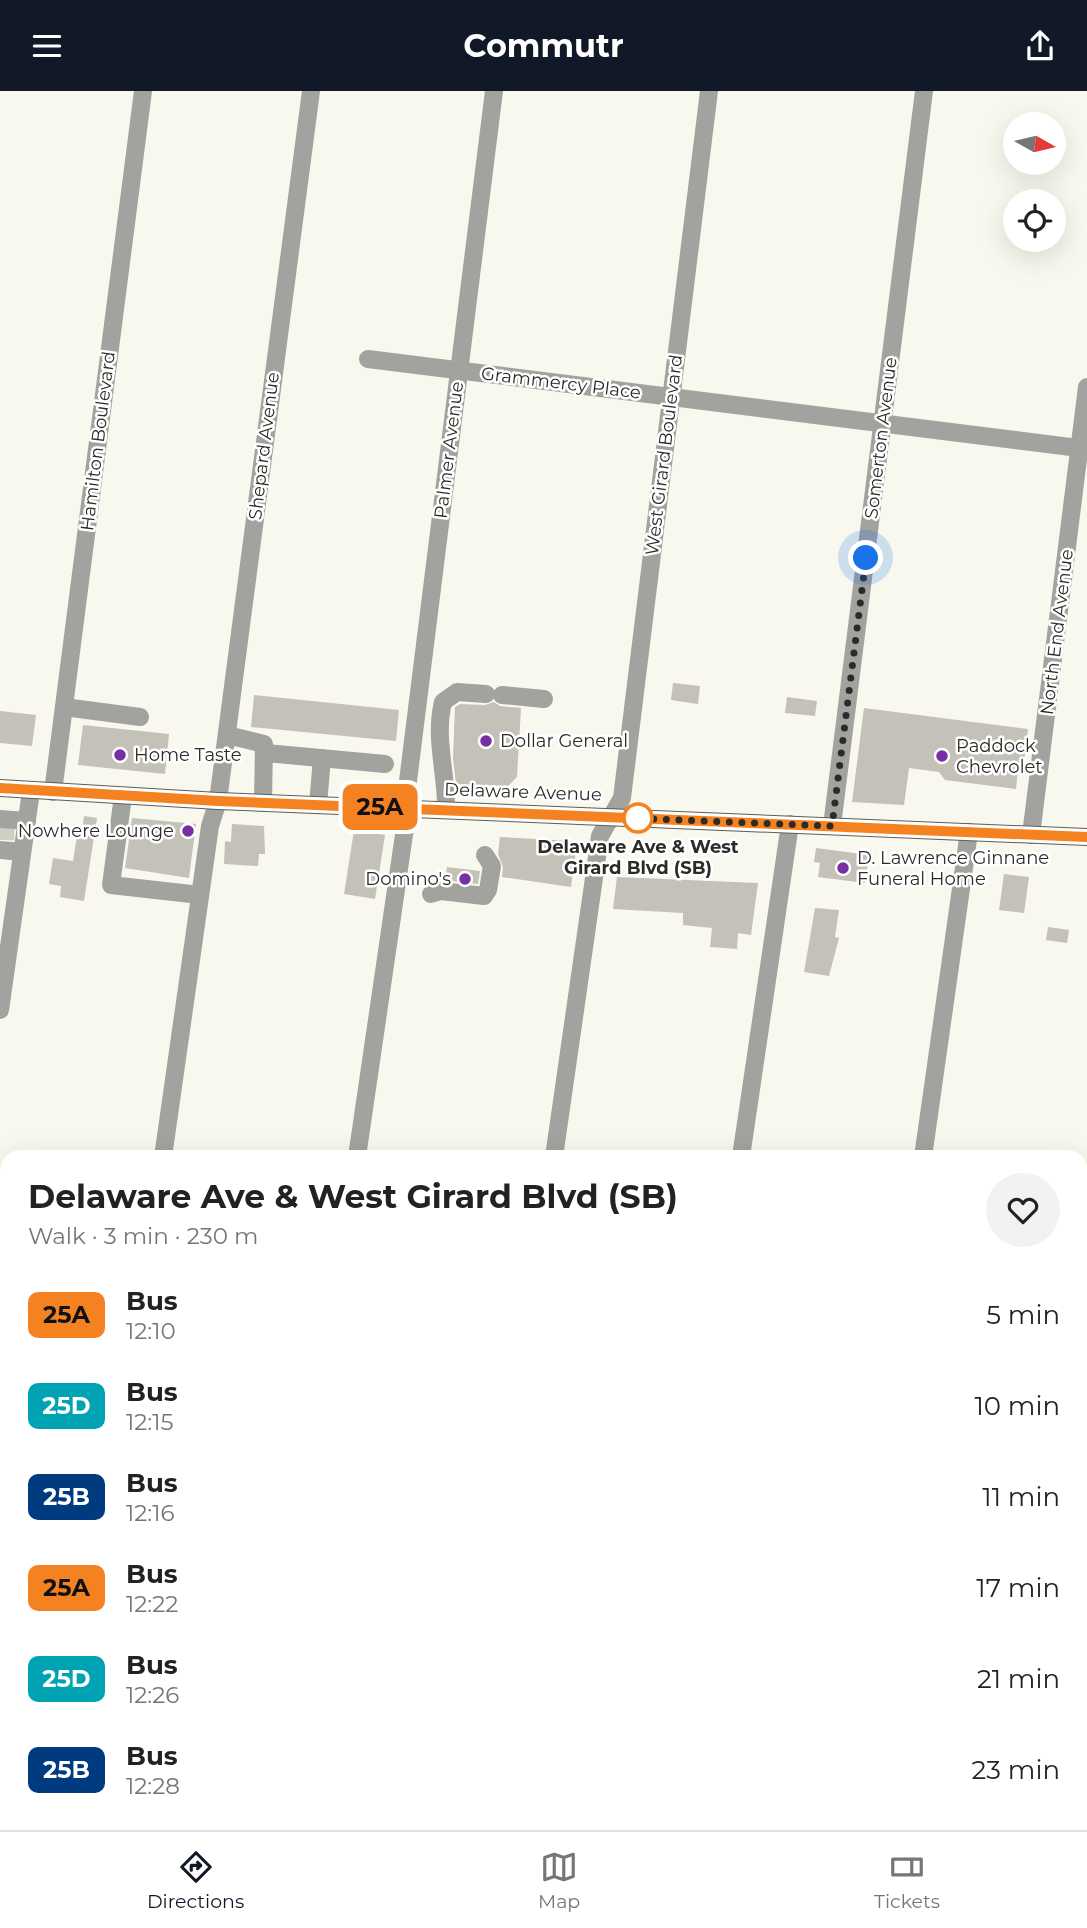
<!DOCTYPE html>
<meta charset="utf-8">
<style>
body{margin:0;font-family:Montserrat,sans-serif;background:#f2f2f2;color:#222;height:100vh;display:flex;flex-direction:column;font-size:26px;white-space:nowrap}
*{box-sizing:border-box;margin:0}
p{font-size:23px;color:#767676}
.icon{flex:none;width:38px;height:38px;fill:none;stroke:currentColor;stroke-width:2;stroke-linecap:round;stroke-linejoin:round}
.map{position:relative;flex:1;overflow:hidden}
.details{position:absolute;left:0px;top:1059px;width:1088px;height:681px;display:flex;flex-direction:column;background:#fff;border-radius:21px 21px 0 0;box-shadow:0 7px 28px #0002}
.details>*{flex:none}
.badge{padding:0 14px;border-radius:10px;font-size:24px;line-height:46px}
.needle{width:46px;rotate:98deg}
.buttons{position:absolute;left:1003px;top:21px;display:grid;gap:14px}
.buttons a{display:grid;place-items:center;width:63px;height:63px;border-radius:50%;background:#fff;box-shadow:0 7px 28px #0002;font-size:35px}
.you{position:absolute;width:35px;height:35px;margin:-18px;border:5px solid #fff;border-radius:50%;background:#1a73e8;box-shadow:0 0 0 10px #1a73e833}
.map>.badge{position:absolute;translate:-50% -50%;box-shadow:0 0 0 4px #fff}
.round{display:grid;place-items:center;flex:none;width:74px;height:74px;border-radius:37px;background:#f2f2f2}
.headline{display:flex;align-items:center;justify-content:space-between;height:119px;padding:0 28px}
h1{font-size:33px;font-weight:700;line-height:52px}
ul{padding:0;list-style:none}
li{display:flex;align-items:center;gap:21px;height:91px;padding:0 28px}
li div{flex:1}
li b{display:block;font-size:26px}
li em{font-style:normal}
li .badge{min-width:77px;font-weight:700;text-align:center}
header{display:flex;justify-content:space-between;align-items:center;height:91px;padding:0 28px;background:#111827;color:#fff;font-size:32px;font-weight:700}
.tabs{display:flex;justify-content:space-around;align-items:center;height:98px;border-top:2px solid #e0e0e0;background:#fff;font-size:19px;color:#767676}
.tabs a{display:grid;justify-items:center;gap:4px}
.tabs .selected{color:#111827}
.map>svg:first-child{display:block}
.green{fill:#ebe6c8}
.building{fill:#c3c1b8}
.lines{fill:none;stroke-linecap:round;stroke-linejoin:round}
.minor-tunnel{stroke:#d0cfc6;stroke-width:18;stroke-dasharray:18 9;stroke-linecap:butt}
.minor{stroke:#a2a29e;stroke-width:18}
.major{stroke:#5e5c56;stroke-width:18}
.line-casing{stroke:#fff;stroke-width:16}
.line{stroke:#f58220;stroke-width:10}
.walk{stroke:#2c2b28;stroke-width:7;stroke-dasharray:0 12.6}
.poi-dot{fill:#7530a4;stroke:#fff;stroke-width:2.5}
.stop-dot{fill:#fff;stroke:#f58220;stroke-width:3.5}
.labels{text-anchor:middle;stroke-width:5;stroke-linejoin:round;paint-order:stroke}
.street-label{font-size:18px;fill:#2c2b28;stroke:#fff}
.poi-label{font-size:18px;fill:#2c2b28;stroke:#fff;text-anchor:start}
.stop-label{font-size:18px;font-weight:bold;fill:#2c2b28;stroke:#fff}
</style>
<header><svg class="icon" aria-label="menu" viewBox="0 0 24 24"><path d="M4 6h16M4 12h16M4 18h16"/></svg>Commutr<svg class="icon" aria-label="share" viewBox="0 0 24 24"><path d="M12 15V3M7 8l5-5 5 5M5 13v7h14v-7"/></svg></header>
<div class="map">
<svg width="1087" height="1739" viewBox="0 0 1087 1739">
<rect width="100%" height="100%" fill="#f9f8ee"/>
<!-- green -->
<polygon class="green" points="758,1733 758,1732 901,1733 900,1739 759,1739"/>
<!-- building -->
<g class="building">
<polygon points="673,592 700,595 698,613 671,609"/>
<polygon points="254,604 399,619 396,650 251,636"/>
<polygon points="787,606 817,610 815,625 785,622"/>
<polygon points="494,611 500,615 521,617 517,686 508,695 456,693 453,667 455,616 460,613 485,614"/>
<polygon points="864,617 1028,638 1023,679 1018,679 1016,698 945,689 939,681 909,677 904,714 852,711"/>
<polygon points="0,620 36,624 32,655 0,652"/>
<polygon points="83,634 169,643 165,683 78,674"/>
<polygon points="84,725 97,727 84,810 60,806 61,795 49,793 53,767 73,770 78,738 82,739"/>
<polygon points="132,727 196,733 189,787 125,777"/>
<polygon points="232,733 264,735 265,763 259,763 258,775 224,773 225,750 231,751"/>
<polygon points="354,739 385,744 375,808 344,803"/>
<polygon points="500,746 574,750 577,753 571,796 502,786 503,776 498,763"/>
<polygon points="816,757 869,764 865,792 818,786 820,772 814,771"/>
<polygon points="447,776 480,780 478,793 445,789"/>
<polygon points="1004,783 1029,786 1024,822 999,819"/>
<polygon points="617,786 758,792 751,844 738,842 737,858 710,856 712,837 683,834 683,822 613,818"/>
<polygon points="815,817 839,819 835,846 839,847 829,885 804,881"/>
<polygon points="1048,836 1069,839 1067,852 1046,849"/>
</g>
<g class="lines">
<!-- minor-tunnel -->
<polyline class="minor-tunnel" points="5,749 6,732"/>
<!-- minor -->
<g class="minor">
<polyline points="368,268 1087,358"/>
<polyline points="502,604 544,608"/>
<polyline points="64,616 140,626"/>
<polyline points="227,644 264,653 263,712"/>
<polyline points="266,662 385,673"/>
<polyline points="53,701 143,0"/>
<polyline points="123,705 111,794 200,804"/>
<polyline points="318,714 322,667"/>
<path d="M446,719C447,683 434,648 443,611L457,601L486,603"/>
<polyline points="0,728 27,730"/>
<polyline points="832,735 924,0"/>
<polyline points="1031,744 1087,296"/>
<polyline points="0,759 22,761"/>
<polyline points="431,803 441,800 484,805 488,799 492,775 485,764"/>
<polyline points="0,919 31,700"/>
<polyline points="163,1066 210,735 218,710 311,0"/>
<polyline points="357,1066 406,730 406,706 494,0"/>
<polyline points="554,1066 600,745 622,707 709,0"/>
<polyline points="741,1066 790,733"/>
<polyline points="923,1066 969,741"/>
<polyline points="0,1240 7,1243"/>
<polyline points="1082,1254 1087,1215"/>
<polyline points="1082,1666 1087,1667"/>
<polyline points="0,1708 7,1659"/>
<polyline points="591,1732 597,1739"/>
<polyline points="241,1739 242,1732"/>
<polyline points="447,1739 453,1732"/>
<polyline points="945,1739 946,1732"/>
<polyline points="977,1739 979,1732"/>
<polyline points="1056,1739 1057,1732"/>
<polyline points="1084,1739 1087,1713"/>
</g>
<!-- major -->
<polyline class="major" points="0,697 218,710 1087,746"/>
</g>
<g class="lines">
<defs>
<polyline id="line" points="0,697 218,710 1087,746"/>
</defs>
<!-- line casing -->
<use href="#line" class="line-casing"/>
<!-- line -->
<use href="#line" class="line"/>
<!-- walk -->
<polyline class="walk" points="638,727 627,727 832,735 866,467"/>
</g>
<!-- markers -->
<g class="poi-dot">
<circle cx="486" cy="650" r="7"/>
<circle cx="120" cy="664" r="7"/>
<circle cx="942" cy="665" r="7"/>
<circle cx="188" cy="740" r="7"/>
<circle cx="843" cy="777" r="7"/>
<circle cx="465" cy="788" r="7"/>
</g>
<circle class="stop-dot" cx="638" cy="727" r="14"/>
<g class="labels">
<!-- street labels -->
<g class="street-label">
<text transform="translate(561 292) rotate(7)" y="6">Grammercy Place</text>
<text transform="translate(881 347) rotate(-83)" y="6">Somerton Avenue</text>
<text transform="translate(98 350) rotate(-83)" y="6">Hamilton Boulevard</text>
<text transform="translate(264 355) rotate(-83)" y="6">Shepard Avenue</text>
<text transform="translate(449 359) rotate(-83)" y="6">Palmer Avenue</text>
<text transform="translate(664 364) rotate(-83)" y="6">West Girard Boulevard</text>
<text transform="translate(1057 541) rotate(-83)" y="6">North End Avenue</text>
<text transform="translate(523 701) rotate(2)" y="6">Delaware Avenue</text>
</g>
<!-- poi labels -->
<g class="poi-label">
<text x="500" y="656">Dollar General</text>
<text x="956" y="661">Paddock<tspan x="956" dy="21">Chevrolet</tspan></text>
<text x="134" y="670">Home Taste</text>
<text x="174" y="746" text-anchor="end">Nowhere Lounge</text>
<text x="857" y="773">D. Lawrence Ginnane<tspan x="857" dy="21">Funeral Home</tspan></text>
<text x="451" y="794" text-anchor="end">Domino's</text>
</g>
<!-- stop labels -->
<g class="stop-label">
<text x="638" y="762">Delaware Ave &amp; West<tspan x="638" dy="21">Girard Blvd (SB)</tspan></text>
</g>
</g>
</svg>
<div class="buttons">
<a><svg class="needle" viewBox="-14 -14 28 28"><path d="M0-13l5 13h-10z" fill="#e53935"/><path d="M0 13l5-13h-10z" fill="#767676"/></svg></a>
<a><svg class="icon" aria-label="locate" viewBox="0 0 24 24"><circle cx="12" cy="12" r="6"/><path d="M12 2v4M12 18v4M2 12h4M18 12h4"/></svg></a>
</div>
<div class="you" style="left:866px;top:467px"></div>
<b class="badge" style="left:380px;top:716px;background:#f58220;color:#111">25A</b>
<section class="details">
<div class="headline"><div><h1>Delaware Ave &amp; West Girard Blvd (SB)</h1><p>Walk · 3 min · 230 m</p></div><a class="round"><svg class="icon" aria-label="heart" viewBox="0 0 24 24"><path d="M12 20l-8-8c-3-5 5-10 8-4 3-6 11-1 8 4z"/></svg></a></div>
<ul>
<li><span class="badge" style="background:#f58220;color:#111">25A</span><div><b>Bus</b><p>12:10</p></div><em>5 min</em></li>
<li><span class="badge" style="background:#00a3b4;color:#fff">25D</span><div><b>Bus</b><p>12:15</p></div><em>10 min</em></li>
<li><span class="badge" style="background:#003b80;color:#fff">25B</span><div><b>Bus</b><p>12:16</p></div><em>11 min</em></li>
<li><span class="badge" style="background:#f58220;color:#111">25A</span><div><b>Bus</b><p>12:22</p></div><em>17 min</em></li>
<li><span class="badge" style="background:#00a3b4;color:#fff">25D</span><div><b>Bus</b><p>12:26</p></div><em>21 min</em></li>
<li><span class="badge" style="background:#003b80;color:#fff">25B</span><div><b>Bus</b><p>12:28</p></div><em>23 min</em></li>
</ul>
</section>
</div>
<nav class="tabs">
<a class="selected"><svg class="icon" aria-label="directions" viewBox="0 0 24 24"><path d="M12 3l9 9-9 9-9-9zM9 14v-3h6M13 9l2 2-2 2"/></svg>Directions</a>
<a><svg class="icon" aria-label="map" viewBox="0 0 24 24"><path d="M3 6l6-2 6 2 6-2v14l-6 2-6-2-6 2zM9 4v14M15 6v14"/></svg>Map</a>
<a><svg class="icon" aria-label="tickets" viewBox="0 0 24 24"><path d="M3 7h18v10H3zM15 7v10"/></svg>Tickets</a>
</nav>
